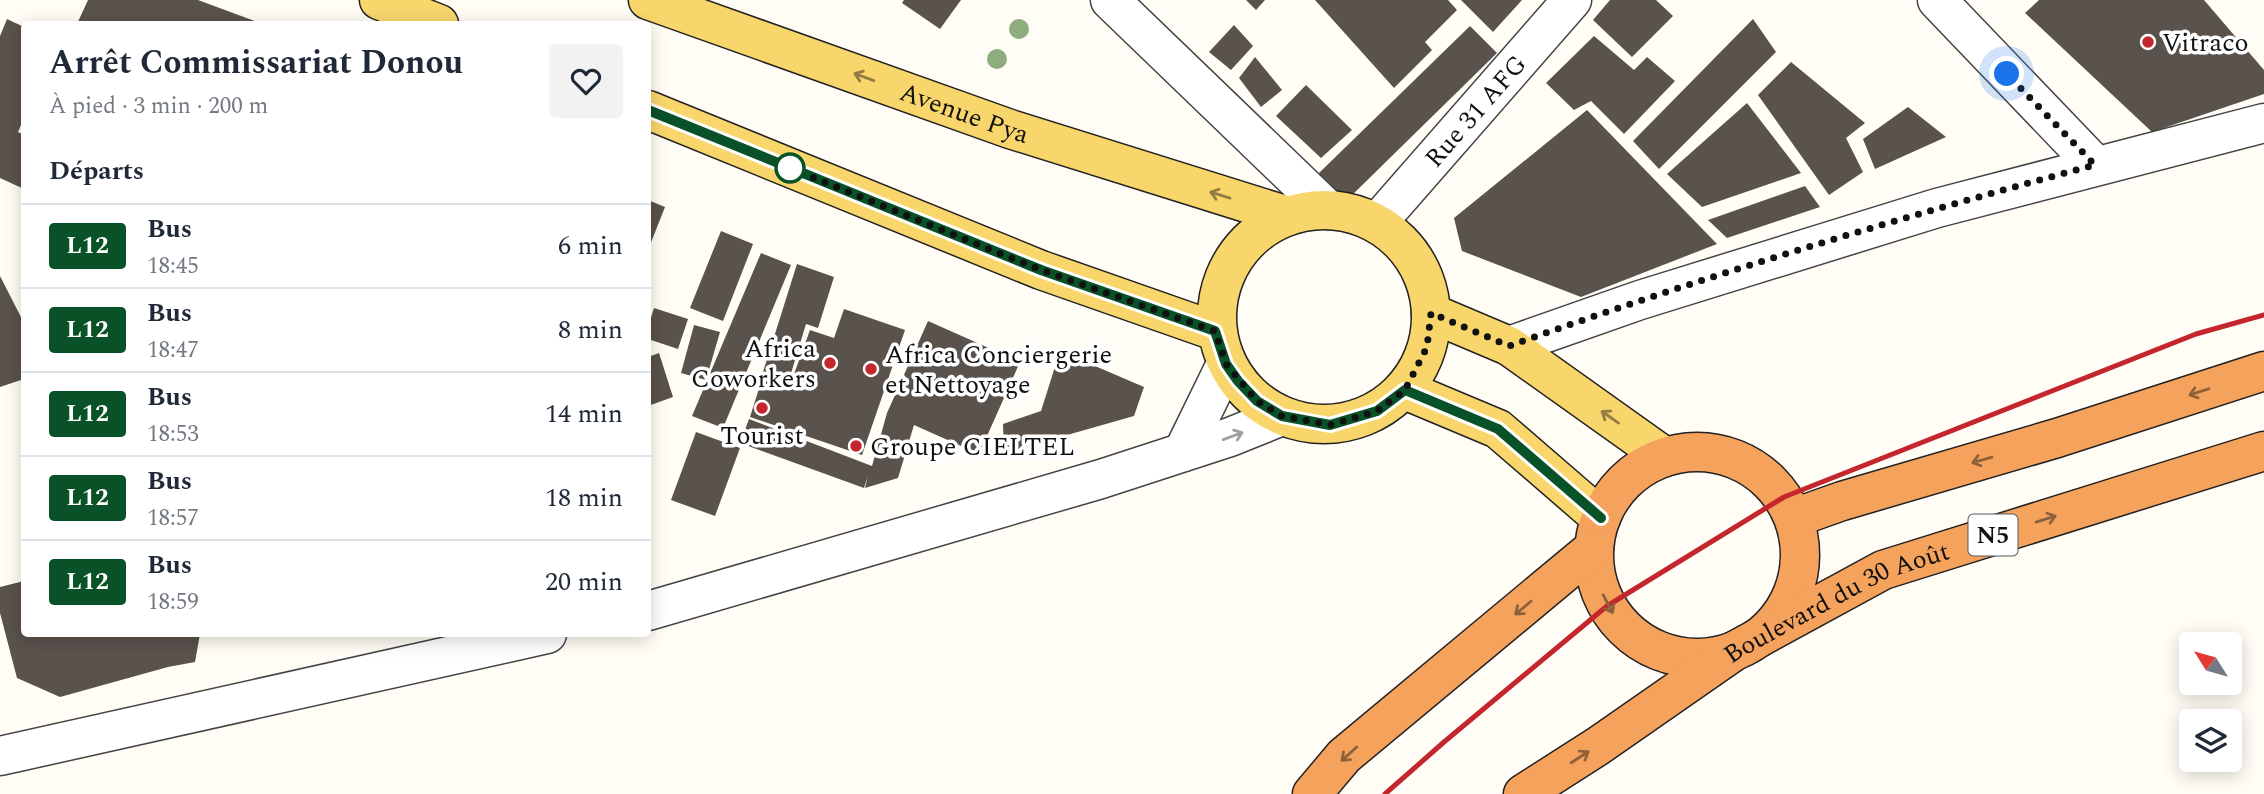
<!DOCTYPE html>
<html lang="fr">
<meta charset="utf-8">
<style>
body{margin:0;font-family:Spectral,serif;background:#f2f2f3;color:#1f2937;height:100vh;display:flex;flex-direction:column;font-size:26px;white-space:nowrap}
*{box-sizing:border-box;margin:0}
p{font-size:23px;color:#747a83}
.icon{flex:none;width:38px;height:38px;fill:none;stroke:currentColor;stroke-width:2;stroke-linecap:round;stroke-linejoin:round}
.map{position:relative;flex:1;overflow:hidden}
.side{position:absolute;left:21px;top:21px;width:630px;height:616px;display:flex;flex-direction:column;background:#fff;border-radius:7px;box-shadow:0 4px 18px #0003}
.side>*{flex:none}
.badge{padding:0 14px;border-radius:5px;font-size:24px;line-height:46px}
.needle{width:46px;rotate:307deg}
.tools{position:absolute;left:2179px;top:632px;display:grid;gap:14px}
.tools a{display:grid;place-items:center;width:63px;height:63px;border-radius:7px;background:#fff;box-shadow:0 4px 18px #0003;font-size:35px}
.you{position:absolute;width:35px;height:35px;margin:-18px;border:5px solid #fff;border-radius:50%;background:#1a73e8;box-shadow:0 0 0 10px #1a73e833}
.map>.badge{position:absolute;translate:-50% -50%;box-shadow:0 0 0 4px #fff}
h2{padding:0 28px;font-size:26px;line-height:63px}
.round{display:grid;place-items:center;flex:none;width:74px;height:74px;border-radius:7px;background:#f2f2f3}
.summary{display:flex;align-items:center;justify-content:space-between;height:119px;padding:0 28px}
h1{font-size:33px;font-weight:700;line-height:52px}
ul{padding:0;list-style:none}
li{display:flex;align-items:center;gap:21px;height:84px;padding:0 28px;border-top:2px solid #e0e1e3}
li div{flex:1}
li b{display:block;font-size:26px}
li em{font-style:normal}
li .badge{min-width:77px;font-weight:700;text-align:center}
.map>svg:first-child{display:block}
.building{fill:#5a524d}
.lines{fill:none;stroke-linecap:round;stroke-linejoin:round}
.minor-casing{stroke:#444;stroke-width:41}
.major-casing{stroke:#222;stroke-width:41}
.highway-casing{stroke:#222;stroke-width:41}
.minor{stroke:#fff;stroke-width:38}
.major{stroke:#f9d66b;stroke-width:38}
.highway{stroke:#f5a25d;stroke-width:38}
.rail{stroke:#c4262e;stroke-width:5}
.tree{fill:#8dad7f}
.oneway{stroke:#917d42}
.oneway2{stroke:#8e613b}
.oneway3{stroke:#a0a0a0}
.line-casing{stroke:#fff;stroke-width:16}
.line{stroke:#095228;stroke-width:10}
.walk{stroke:#111;stroke-width:7;stroke-dasharray:0 12.6}
.poi-dot{fill:#c4262e;stroke:#fff;stroke-width:2.5}
.stop-dot{fill:#fff;stroke:#095228;stroke-width:3.5}
.labels{text-anchor:middle;stroke-width:7;stroke-linejoin:round;paint-order:stroke}
.shield{fill:#fff;stroke:#585858;stroke-width:2}
.shield-label{font-size:24px;font-weight:bold;fill:#111}
.poi-label{font-size:26px;fill:#111;stroke:#fff;text-anchor:start}
.street-label{font-size:26px;fill:#111;stroke:#fff}
</style>
<div class="map">
<svg width="2264" height="794" viewBox="0 0 2264 794">
<rect width="100%" height="100%" fill="#fffdf5"/>
<!-- building -->
<g class="building">
<polygon points="88,0 198,0 263,24 77,24"/>
<polygon points="904,0 961,0 940,29 902,3"/>
<polygon points="1246,0 1265,0 1256,10"/>
<polygon points="1315,0 1448,0 1457,10 1425,42 1432,50 1394,88"/>
<polygon points="1461,0 1522,0 1493,32"/>
<polygon points="1610,0 1656,0 1673,16 1632,57 1593,20"/>
<polygon points="2039,0 2204,0 2264,70 2264,94 2152,132 2025,13"/>
<polygon points="7,19 24,27 24,118 18,132 24,135 24,189 0,178 0,36"/>
<polygon points="1753,19 1776,52 1659,169 1633,141"/>
<polygon points="1234,25 1253,46 1231,70 1209,52"/>
<polygon points="1470,26 1497,53 1347,200 1325,182 1319,173"/>
<polygon points="1594,36 1634,70 1647,57 1675,81 1624,134 1591,101 1574,110 1546,83"/>
<polygon points="1255,57 1282,90 1261,107 1239,78"/>
<polygon points="1791,62 1865,123 1846,138 1863,172 1829,195 1758,95"/>
<polygon points="1306,85 1352,130 1321,158 1276,116"/>
<polygon points="1747,103 1801,173 1702,207 1667,174"/>
<polygon points="1908,107 1946,137 1875,169 1863,139"/>
<polygon points="1587,110 1717,244 1581,297 1462,251 1454,218"/>
<polygon points="1805,186 1820,207 1727,238 1708,220"/>
<polygon points="648,200 665,207 648,250"/>
<polygon points="721,231 753,244 723,321 690,308"/>
<polygon points="761,253 791,265 723,428 692,416"/>
<polygon points="797,264 834,277 818,328 806,324 789,380 763,372"/>
<polygon points="0,276 24,323 24,379 0,387"/>
<polygon points="654,308 688,319 678,349 648,339 648,327"/>
<polygon points="844,309 905,330 862,455 750,417 762,379 789,388 810,330 834,338"/>
<polygon points="928,321 1020,362 979,454 914,425 898,478 865,488 868,476 864,488 740,443 749,419 872,466 887,413"/>
<polygon points="694,325 720,332 706,380 681,373"/>
<polygon points="1060,351 1144,387 1134,416 1004,453 1003,424 1041,411"/>
<polygon points="659,353 673,397 648,406 648,357"/>
<polygon points="696,432 740,448 715,516 671,500"/>
<polygon points="24,581 24,634 200,634 195,662 168,667 60,697 17,678 0,613 0,587"/>
</g>
<g class="lines">
<defs>
<g id="minor">
<polyline points="1110,0 1328,210"/>
<polyline points="1937,0 2095,165"/>
<path id="s1" d="M1377,223L1572,0"/>
<polyline points="1509,346 1640,300 1937,208 2264,123"/>
<polyline points="1183,452 1226,364"/>
<polyline points="648,611 1101,479 1230,437 1282,416"/>
<polyline points="0,756 547,634"/>
</g>
<g id="major">
<polyline points="379,0 439,24"/>
<path id="s2" d="M648,0L1010,129L1285,215"/>
<polyline points="648,110 1041,270 1215,331"/>
<circle cx="1324" cy="317" r="107"/>
<polyline points="1431,313 1509,346 1665,457"/>
<polyline points="1405,390 1498,429 1601,518"/>
</g>
<g id="highway">
<circle cx="1697" cy="555" r="103"/>
<polyline points="1794,518 1842,501 2057,438 2264,371"/>
<polyline points="1312,794 1344,756 1594,548"/>
<path id="s3" d="M1523,794L1598,746L1736,650L1883,570L2264,451"/>
</g>
</defs>
<!-- minor casing -->
<use href="#minor" class="minor-casing"/>
<!-- major casing -->
<use href="#major" class="major-casing"/>
<!-- highway casing -->
<use href="#highway" class="highway-casing"/>
<!-- minor -->
<use href="#minor" class="minor"/>
<!-- major -->
<use href="#major" class="major"/>
<!-- highway -->
<use href="#highway" class="highway"/>
<!-- rail -->
<polyline class="rail" points="1385,794 1444,742 1607,606 1784,497 2196,334 2264,315"/>
</g>
<!-- trees -->
<g class="tree">
<circle cx="1019" cy="29" r="10"/>
<circle cx="997" cy="59" r="10"/>
</g>
<!-- one-way arrows -->
<defs><path id="oneway-shaft" d="M-6 0H5M1.5-3L5.5 0L1.5 3" fill="none" stroke-width="1.6" stroke-linecap="round" stroke-linejoin="round" transform="scale(1.75)"/></defs>
<g class="oneway">
<use href="#oneway-shaft" transform="translate(864 77) rotate(-160)"/>
<use href="#oneway-shaft" transform="translate(1220 195) rotate(-163)"/>
<use href="#oneway-shaft" transform="translate(1610 417) rotate(-145)"/>
</g>
<g class="oneway2">
<use href="#oneway-shaft" transform="translate(2199 392) rotate(162)"/>
<use href="#oneway-shaft" transform="translate(1982 460) rotate(164)"/>
<use href="#oneway-shaft" transform="translate(2046 519) rotate(-17)"/>
<use href="#oneway-shaft" transform="translate(1608 604) rotate(62)"/>
<use href="#oneway-shaft" transform="translate(1523 608) rotate(140)"/>
<use href="#oneway-shaft" transform="translate(1349 754) rotate(138)"/>
<use href="#oneway-shaft" transform="translate(1580 757) rotate(-33)"/>
</g>
<use class="oneway3" href="#oneway-shaft" transform="translate(1233 436) rotate(-20)"/>
<g class="lines">
<defs>
<polyline id="line" points="648,110 1041,270 1215,331 1226,364 1238,381 1257,401 1282,416 1330,425 1377,411 1405,390 1498,429 1601,518"/>
</defs>
<!-- line casing -->
<use href="#line" class="line-casing"/>
<!-- line -->
<use href="#line" class="line"/>
<!-- walk -->
<path class="walk" d="M790,168L1041,270L1215,331L1226,364L1257,401L1282,416L1330,425L1377,411L1405,390L1427,347L1431,313L1509,346C1702,277 1897,218 2095,165L2007,74"/>
</g>
<!-- markers -->
<g class="poi-dot">
<circle cx="2148" cy="42" r="7"/>
<circle cx="830" cy="363" r="7"/>
<circle cx="871" cy="369" r="7"/>
<circle cx="762" cy="408" r="7"/>
<circle cx="856" cy="446" r="7"/>
</g>
<circle class="stop-dot" cx="790" cy="168" r="14"/>
<g class="labels">
<!-- shield labels -->
<rect class="shield" x="1968.5" y="514.5" width="49" height="41" rx="5"/>
<g class="shield-label">
<text x="1993" y="543">N5</text>
</g>
<!-- poi labels -->
<g class="poi-label">
<text x="2162" y="51">Vitraco</text>
<text x="816" y="357" text-anchor="end">Africa<tspan x="816" dy="30">Coworkers</tspan></text>
<text x="885" y="363">Africa Conciergerie<tspan x="885" dy="30">et Nettoyage</tspan></text>
<text x="762" y="444" text-anchor="middle">Tourist</text>
<text x="870" y="455">Groupe CIELTEL</text>
</g>
<!-- street labels -->
<g class="street-label">
<text dy="9" stroke="none"><textPath href="#s1" startOffset="149">Rue 31 AFG</textPath></text>
<text dy="9" stroke="none"><textPath href="#s2" startOffset="336">Avenue Pya</textPath></text>
<text dy="9" stroke="none"><textPath href="#s3" startOffset="369">Boulevard du 30 Août</textPath></text>
</g>
</g>
</svg>
<div class="tools">
<a><svg class="needle" viewBox="-14 -14 28 28"><path d="M0-13l5 13h-10z" fill="#e53935"/><path d="M0 13l5-13h-10z" fill="#747a83"/></svg></a>
<a><svg class="icon" aria-label="layers" viewBox="0 0 24 24"><path d="M12 4l9 5-9 5-9-5zM3 14l9 5 9-5"/></svg></a>
</div>
<div class="you" style="left:2007px;top:74px"></div>
<section class="side">
<div class="summary"><div><h1>Arrêt Commissariat Donou</h1><p>À pied · 3 min · 200 m</p></div><a class="round"><svg class="icon" aria-label="heart" viewBox="0 0 24 24"><path d="M12 20l-8-8c-3-5 5-10 8-4 3-6 11-1 8 4z"/></svg></a></div>
<h2>Départs</h2>
<ul>
<li><span class="badge" style="background:#095228;color:#fff">L12</span><div><b>Bus</b><p>18:45</p></div><em>6 min</em></li>
<li><span class="badge" style="background:#095228;color:#fff">L12</span><div><b>Bus</b><p>18:47</p></div><em>8 min</em></li>
<li><span class="badge" style="background:#095228;color:#fff">L12</span><div><b>Bus</b><p>18:53</p></div><em>14 min</em></li>
<li><span class="badge" style="background:#095228;color:#fff">L12</span><div><b>Bus</b><p>18:57</p></div><em>18 min</em></li>
<li><span class="badge" style="background:#095228;color:#fff">L12</span><div><b>Bus</b><p>18:59</p></div><em>20 min</em></li>
</ul>
</section>
</div>
